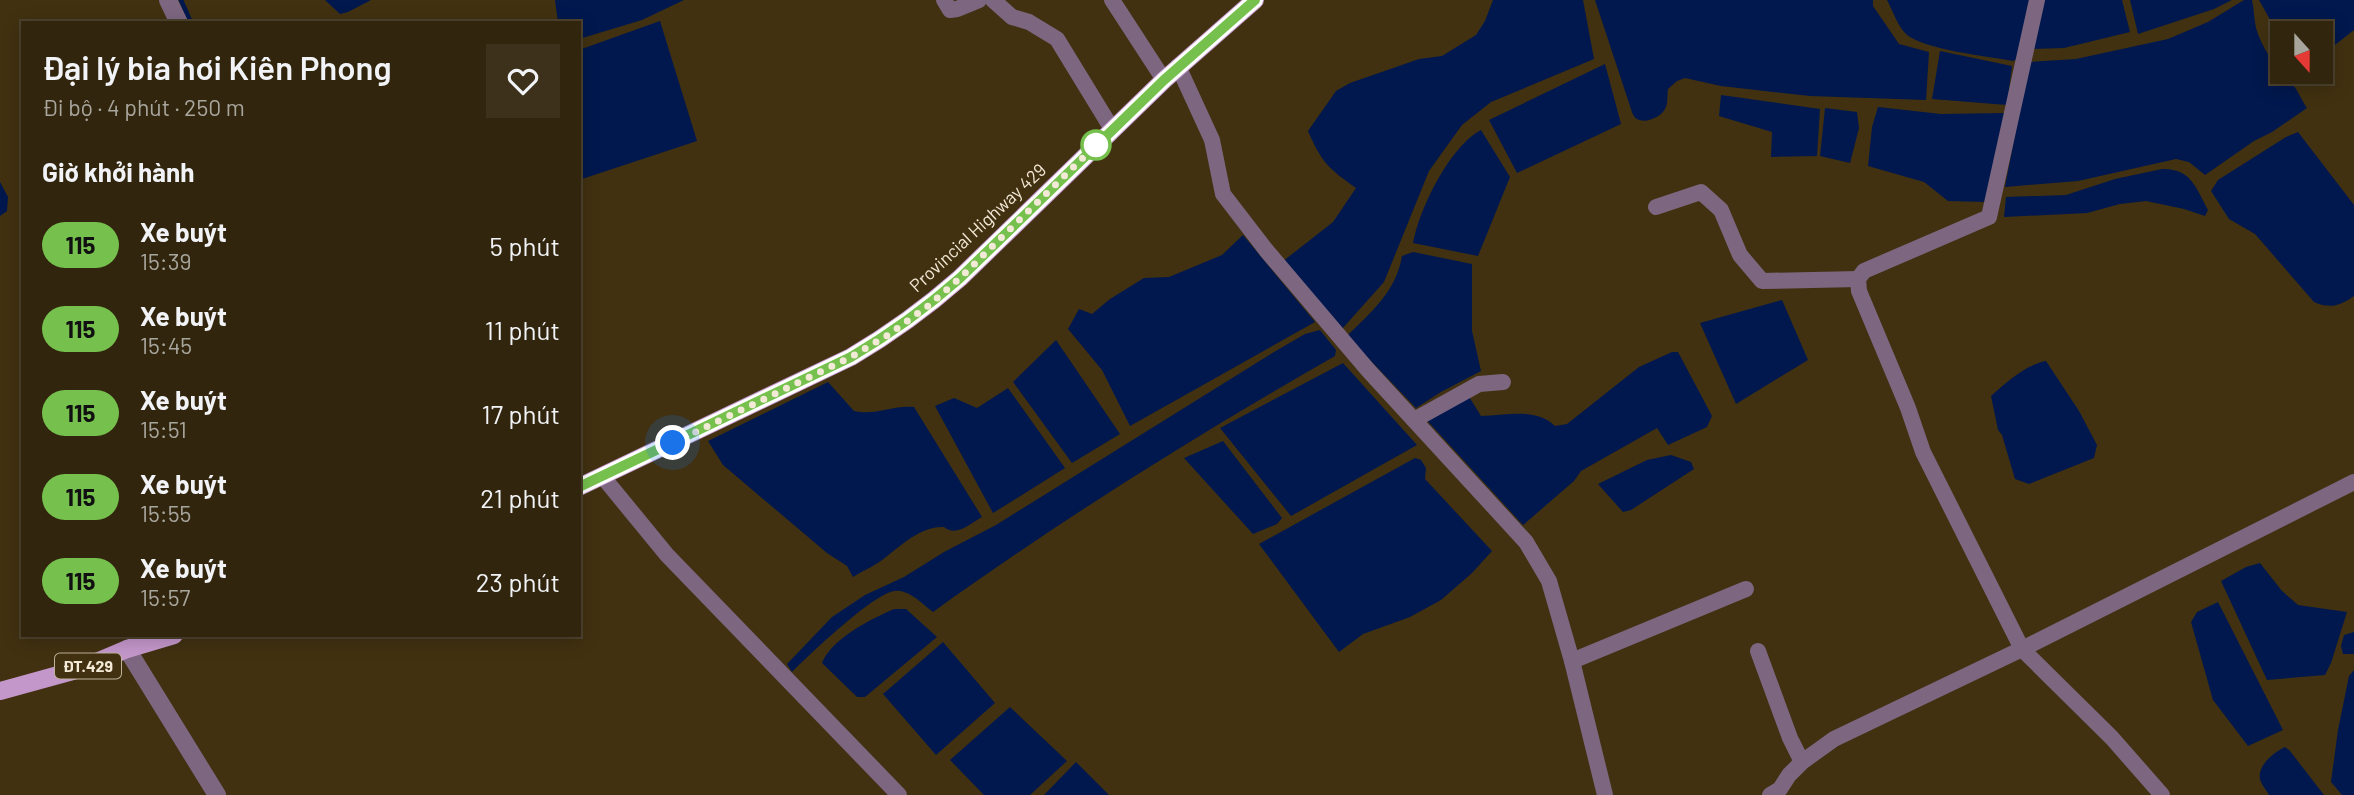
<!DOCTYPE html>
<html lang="vi">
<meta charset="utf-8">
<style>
body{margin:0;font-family:Barlow,sans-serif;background:#3d311b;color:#f1f3f6;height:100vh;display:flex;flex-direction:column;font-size:26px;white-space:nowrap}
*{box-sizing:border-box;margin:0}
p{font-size:23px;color:#a8a59d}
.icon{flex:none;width:38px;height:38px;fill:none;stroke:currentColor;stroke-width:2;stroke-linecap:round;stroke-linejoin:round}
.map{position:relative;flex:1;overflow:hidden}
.side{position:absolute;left:21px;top:21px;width:560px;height:616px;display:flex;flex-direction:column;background:#31250d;border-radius:0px;box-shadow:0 4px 18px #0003,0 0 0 2px #4c422e}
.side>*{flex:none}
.badge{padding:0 14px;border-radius:23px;font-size:24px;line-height:46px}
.needle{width:46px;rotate:159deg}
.tools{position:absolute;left:2270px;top:21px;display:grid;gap:14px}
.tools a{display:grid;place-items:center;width:63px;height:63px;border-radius:0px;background:#31250d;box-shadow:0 4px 18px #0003,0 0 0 2px #4c422e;font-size:35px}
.you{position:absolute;width:35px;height:35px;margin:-18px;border:5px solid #fff;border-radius:50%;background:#1a73e8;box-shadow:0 0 0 10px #1a73e833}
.map>.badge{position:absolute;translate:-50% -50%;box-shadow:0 0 0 4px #fff}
h2{padding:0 21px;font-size:26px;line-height:63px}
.round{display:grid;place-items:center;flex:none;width:74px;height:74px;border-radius:0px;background:#3d311b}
.head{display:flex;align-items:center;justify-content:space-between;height:119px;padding:0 21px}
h1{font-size:33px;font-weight:600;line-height:52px}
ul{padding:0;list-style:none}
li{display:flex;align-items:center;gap:21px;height:84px;padding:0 21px}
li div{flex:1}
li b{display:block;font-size:26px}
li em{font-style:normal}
li .badge{min-width:77px;font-weight:700;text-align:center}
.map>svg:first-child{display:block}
.water{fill:#01184e}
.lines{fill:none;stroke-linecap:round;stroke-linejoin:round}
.stream{stroke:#01184e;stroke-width:4.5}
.minor{stroke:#7c6680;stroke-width:16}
.tertiary{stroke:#7c6680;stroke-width:18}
.primary{stroke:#c497cb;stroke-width:18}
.line-casing{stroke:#fff;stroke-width:16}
.line{stroke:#76c04d;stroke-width:10}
.walk{stroke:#f3e9d7;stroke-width:7;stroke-dasharray:0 12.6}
.stop-dot{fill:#fff;stroke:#76c04d;stroke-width:3.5}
.labels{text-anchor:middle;stroke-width:6;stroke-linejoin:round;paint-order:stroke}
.shield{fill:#413111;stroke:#beb29c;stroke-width:2}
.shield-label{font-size:16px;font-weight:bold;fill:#f3e9d7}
.street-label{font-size:18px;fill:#f3e9d7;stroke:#413111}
</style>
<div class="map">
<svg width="2354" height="795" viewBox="0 0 2354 795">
<rect width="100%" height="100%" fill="#413111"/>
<!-- water -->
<g class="water">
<polygon points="325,0 371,0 348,12 340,14"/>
<polygon points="555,0 684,0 642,20 579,39 579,23 558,23"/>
<path d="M1493,0H1583L1594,59L1491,102L1462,125L1429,171L1384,282L1342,329L1282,262L1333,222L1356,188C1328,168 1322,163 1308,131L1336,91L1350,83L1399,66L1419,59L1442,56L1476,35L1485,21Z"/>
<path d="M1595,0H1873V6L1899,44L1929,52L1926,100L1810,96L1721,86L1685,78L1677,81L1668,89C1667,95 1668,102 1666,107C1662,117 1646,124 1637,119C1632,116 1631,108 1629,103Z"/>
<path d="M1887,0H2029L2017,59L2013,61C1987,56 1924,50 1906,34C1897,25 1893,11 1887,0Z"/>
<polygon points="2044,0 2122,0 2130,32 2064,48 2032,49"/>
<polygon points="2130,0 2232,0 2214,9 2138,34"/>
<path d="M2244,0H2252C2254,9 2254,19 2256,28C2263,51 2276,67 2292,84C2298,90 2302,101 2307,108L2272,132L2254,141L2205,175L2189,162L2176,159L2078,181L2005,187L2029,62L2076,59L2168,39L2208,22Z"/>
<polygon points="2259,0 2354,0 2354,30 2321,56 2320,33 2282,33 2282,41"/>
<polygon points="660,21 697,141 579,180 579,50"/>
<polygon points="1940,51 2012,66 2007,105 1932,99"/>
<polygon points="1605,64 1621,124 1517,173 1489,120"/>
<polygon points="1721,95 1820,109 1817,156 1771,157 1772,132 1719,116"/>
<polygon points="1878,107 1941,114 2005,113 1986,202 1948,201 1924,182 1868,166 1872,127"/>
<polygon points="1825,108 1857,112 1859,128 1850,163 1820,156"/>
<path d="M1481,130L1510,177L1478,256L1413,243C1419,209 1450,146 1481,130Z"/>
<path d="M2298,132L2354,205V296C2340,306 2330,309 2314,302L2255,234L2229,219L2211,191L2218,180L2286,137Z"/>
<path d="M2162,169C2191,168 2196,188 2208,210L2205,216L2184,209L2146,201L2120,204L2087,213L2004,217L2006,197L2066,195L2115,179Z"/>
<polygon points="0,182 8,197 7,211 0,216"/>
<polygon points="1243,235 1315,322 1130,426 1102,370 1068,329 1079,309 1092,314 1110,299 1144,278 1169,277 1222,255"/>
<path d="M1413,252L1472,264V331L1481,371L1441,392L1416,408L1347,336C1371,312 1396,292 1402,256Z"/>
<polygon points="1782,300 1808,360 1736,404 1700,323"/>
<path d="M1320,330L1336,350L1335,356C1197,435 1062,519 933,612C923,605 909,589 895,591C875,592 808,656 792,672L787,664L832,617L865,595L904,577L944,552L996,525L1274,352L1305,334Z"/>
<polygon points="1056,340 1120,434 1072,463 1013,382"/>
<path d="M1672,352H1678L1712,416L1707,427L1668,445L1657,428L1581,471L1574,481L1523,525L1423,416L1468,395L1481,416C1507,416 1535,407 1555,426L1567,424L1639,367Z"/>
<path d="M2046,361L2079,411L2097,445L2094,458L2029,484L2015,479L2002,435L1998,430L1991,396C2007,382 2025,365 2046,361Z"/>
<polygon points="1343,363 1417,445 1291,516 1220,428"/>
<path d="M828,382L854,411C875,416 893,405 914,407L982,517C970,524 956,537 944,527C921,526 903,544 886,557C877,565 864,570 853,577L847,566L827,553L723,465L708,441Z"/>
<polygon points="1008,388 1065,468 993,513 935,406 954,398 977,408"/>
<polygon points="1223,441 1282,518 1277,524 1253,534 1184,458"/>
<polygon points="1671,455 1691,462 1694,469 1631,510 1623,512 1598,484 1647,460"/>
<polygon points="1415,458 1421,460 1426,468 1425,479 1492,551 1472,573 1441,600 1410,617 1363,634 1339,652 1259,544"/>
<polygon points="2260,563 2282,591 2298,605 2347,612 2331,663 2325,675 2267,680 2221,581 2246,567"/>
<polygon points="2218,602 2283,730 2248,746 2213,700 2191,622 2197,612"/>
<path d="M894,609H906L937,637L865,697H857L822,663C831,639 871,619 894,609Z"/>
<polygon points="2354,632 2354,654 2343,654 2341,646 2344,635"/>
<polygon points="943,642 995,703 936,755 883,694"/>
<polygon points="2354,670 2354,795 2342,795 2331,782 2338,730 2349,676"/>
<polygon points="1010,707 1067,761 1030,795 984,795 950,760"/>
<path d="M2285,747L2290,751L2324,795H2269C2267,791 2261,784 2260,779C2257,766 2274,752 2285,747Z"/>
<polygon points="1076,762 1109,795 1044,795"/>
</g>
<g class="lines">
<!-- stream -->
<polyline class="stream" points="181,0 191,23"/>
<!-- minor -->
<g class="minor">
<polyline points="944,0 950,10 957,9 979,0"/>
<polyline points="993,0 1012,17 1029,22 1057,39 1112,129"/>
<polyline points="1112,0 1164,80"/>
<polyline points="2037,0 1989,217 1864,271 1858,279 1859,291 1908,408 1923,452 2022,649 2112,738 2162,795"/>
<polyline points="1178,66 1212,140 1223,194 1266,250 1368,370 1526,542 1549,581 1572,661 1605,795"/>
<polyline points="1656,207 1701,192 1721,210 1740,255 1762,281 1858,279"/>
<polyline points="1414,420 1479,384 1503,382"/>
<polyline points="603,477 667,555 899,795"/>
<polyline points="1758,651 1790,738 1802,762"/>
<polyline points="1572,661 1746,589"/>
<polyline points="1770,795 1780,789 1789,775 1802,762 1834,739 2022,649 2354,482"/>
</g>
<!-- tertiary -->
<g class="tertiary">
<polyline points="168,0 179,23"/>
<polyline points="127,649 217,795"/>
</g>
<!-- primary -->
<g class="primary">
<path d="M579,487L851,357C890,334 926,308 960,278L1164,80L1255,0"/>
<polyline points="0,691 80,669 127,649 174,635"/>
</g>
</g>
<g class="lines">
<defs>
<path id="line" d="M579,487L851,357C890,334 926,308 960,278L1164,80L1255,0"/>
</defs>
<!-- line casing -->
<use href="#line" class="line-casing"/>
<!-- line -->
<use href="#line" class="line"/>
<!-- walk -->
<polyline class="walk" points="673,443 851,357 888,335 928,306 960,278 1096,145"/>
</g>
<!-- markers -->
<circle class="stop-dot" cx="1096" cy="145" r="14"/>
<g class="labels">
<!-- shield labels -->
<rect class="shield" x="55" y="653.5" width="66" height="25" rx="5"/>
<g class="shield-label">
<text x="88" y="672">ĐT.429</text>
</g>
<!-- street labels -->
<g class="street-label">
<text transform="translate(978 228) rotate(-43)" y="6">Provincial Highway 429</text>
</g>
</g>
</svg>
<div class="tools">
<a><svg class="needle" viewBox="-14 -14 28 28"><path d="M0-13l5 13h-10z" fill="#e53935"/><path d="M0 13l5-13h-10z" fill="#a8a59d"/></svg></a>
</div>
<div class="you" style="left:673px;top:443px"></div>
<section class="side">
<div class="head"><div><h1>Đại lý bia hơi Kiên Phong</h1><p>Đi bộ · 4 phút · 250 m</p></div><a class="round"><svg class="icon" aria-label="heart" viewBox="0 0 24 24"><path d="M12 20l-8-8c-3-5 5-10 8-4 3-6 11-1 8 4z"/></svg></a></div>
<h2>Giờ khởi hành</h2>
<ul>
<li><span class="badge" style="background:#76c04d;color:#111">115</span><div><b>Xe buýt</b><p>15:39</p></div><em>5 phút</em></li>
<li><span class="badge" style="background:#76c04d;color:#111">115</span><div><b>Xe buýt</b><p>15:45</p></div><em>11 phút</em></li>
<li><span class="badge" style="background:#76c04d;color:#111">115</span><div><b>Xe buýt</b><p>15:51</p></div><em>17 phút</em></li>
<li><span class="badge" style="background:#76c04d;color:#111">115</span><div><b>Xe buýt</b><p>15:55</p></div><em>21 phút</em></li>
<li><span class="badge" style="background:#76c04d;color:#111">115</span><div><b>Xe buýt</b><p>15:57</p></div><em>23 phút</em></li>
</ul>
</section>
</div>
